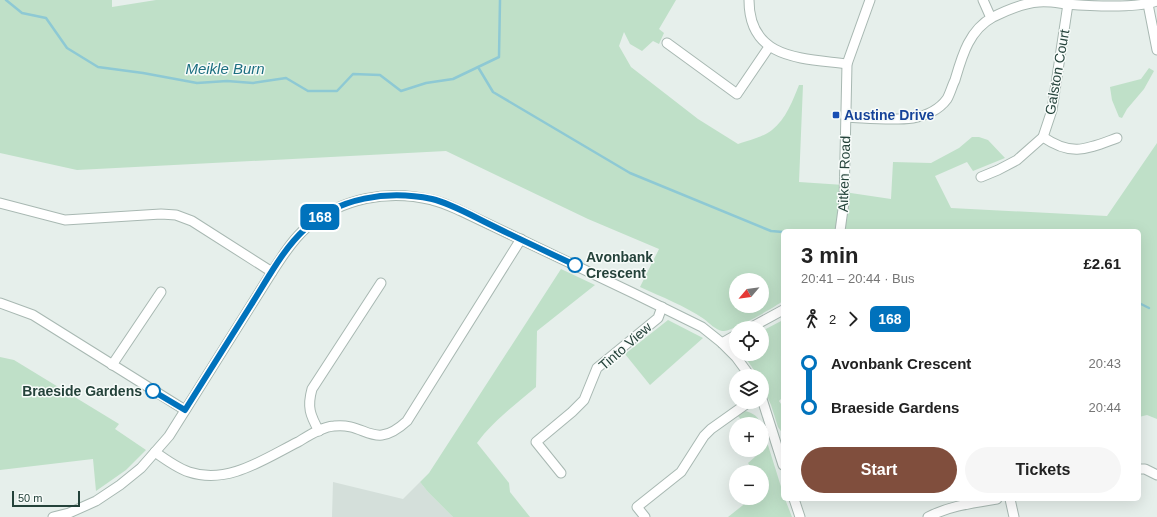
<!DOCTYPE html>
<meta charset="utf-8">
<style>
body{margin:0;font-family:Arial,sans-serif;background:#f6f6f6;color:#222;height:100vh;display:flex;flex-direction:column;font-size:15px;white-space:nowrap}
*{box-sizing:border-box;margin:0}
p{font-size:13px;color:#767676}
.icon{flex:none;width:22px;height:22px;fill:none;stroke:currentColor;stroke-width:2;stroke-linecap:round;stroke-linejoin:round}
.map{position:relative;flex:1;overflow:hidden}
.drawer{position:absolute;left:781px;top:229px;width:360px;height:272px;display:flex;flex-direction:column;background:#fff;border-radius:6px;box-shadow:0 4px 16px #0002}
.drawer>*{flex:none}
.badge{padding:0 8px;border-radius:6px;font-size:14px;line-height:26px}
.needle{width:26px;rotate:241deg}
.fabs{position:absolute;left:729px;top:273px;display:grid;gap:8px}
.fabs a{display:grid;place-items:center;width:40px;height:40px;border-radius:50%;background:#fff;box-shadow:0 4px 16px #0002;font-size:20px}
.scale{position:absolute;left:12px;bottom:10px;width:68px;box-sizing:border-box;padding-left:4px;border:2px solid #24423a;border-top:0;font-size:11px;line-height:14px;white-space:nowrap;color:#24423a;-webkit-text-stroke:3px #f7fbf9;paint-order:stroke}
.map>.badge{position:absolute;translate:-50% -50%;box-shadow:0 0 0 2px #fff}
.legs{display:flex;align-items:center;gap:6px;height:44px;padding:0 20px;font-size:13px}
.legs p{margin-inline-start:auto}
.summary{display:flex;align-items:center;justify-content:space-between;height:68px;padding:0 20px}
h1{font-size:22px;font-weight:600;line-height:30px}
.cta{display:flex;gap:8px;margin-top:auto;padding:8px 20px}
.cta a{flex:1;height:46px;border-radius:24px;background:#804e3d;color:#fff;font-size:16px;font-weight:600;line-height:46px;text-align:center}
.cta a+a{background:#f6f6f6;color:#222}
ul{padding:0 20px;list-style:none}
li{display:flex;align-items:center;gap:14px;height:44px;font-size:15px}
li i{display:grid;place-items:center;width:6px;height:100%;margin:0 5px;background:currentColor}
li i::after{content:'';width:10px;height:10px;margin:-5px;border:3px solid;border-radius:50%;background:#fff}
li p{margin-inline-start:auto}
li:first-child i{background:linear-gradient(#0000 50%,currentColor 0)}
li:last-child i{background:linear-gradient(currentColor 50%,#0000 0)}
.map>svg:first-child{display:block}
.built{fill:#d4dfda}
.green{fill:#bfe0c8;fill-rule:evenodd}
.lines{fill:none;stroke-linecap:round;stroke-linejoin:round}
.stream{stroke:#8ec9d4;stroke-width:2.5}
.minor-casing{stroke:#a8b8b2;stroke-width:11}
.minor{stroke:#fff;stroke-width:9}
.line-1-casing{stroke:#fff;stroke-width:9}
.line-1{stroke:#0072bc;stroke-width:6}
.transit-dot{fill:#1a4fb4;stroke:#f7fbf9;stroke-width:1.5}
.stop-1-dot{fill:#fff;stroke:#0072bc;stroke-width:2}
.labels{text-anchor:middle;stroke-width:3;stroke-linejoin:round;paint-order:stroke}
.street-label{font-size:14px;fill:#24423a;stroke:#f7fbf9}
.transit-label{font-size:14px;font-weight:bold;fill:#164399;stroke:#f7fbf9;text-anchor:start}
.stop-label{font-size:14px;font-weight:bold;fill:#24423a;stroke:#f7fbf9;text-anchor:start}
.water-label{font-size:15px;font-style:italic;fill:#1c6f80;stroke:#f7fbf9}
</style>
<div class="map">
<svg width="1157" height="517" viewBox="0 0 1157 517">
<rect width="100%" height="100%" fill="#e6efeb"/>
<!-- built -->
<polygon class="built" points="333,482 403,499 420,482 428,492 453,517 332,517"/>
<!-- green -->
<g class="green">
<path d="M0,0H112V7L156,0H676L659,29L664,33L659,44L653,41L642,51L630,44L624,32L619,46L631,67L698,119L738,144C748,141 765,136 772,130C786,119 793,100 799,85H803L799,182L844,185V192L891,199L893,162L931,163L959,148L972,137H979L988,140L1005,158L973,171L967,162L935,176L951,208L1107,216L1157,143V419L1147,415L1139,417V231H783V301C773,308 732,332 722,331C716,330 709,323 704,319C685,306 662,297 640,287L659,249L588,219L446,151L77,170L0,153ZM736,280H762V306H736Z"/>
<polygon points="1149,68 1154,71 1144,89 1127,109 1122,118 1119,117 1112,100 1110,87 1141,79"/>
<path d="M561,269L595,285L537,331L536,387C515,405 493,421 477,443L509,483L510,492L530,517H453L428,492L420,482L429,473Z"/>
<polygon points="668,320 703,338 650,385 625,354"/>
<polygon points="783,320 783,397 779,401 783,407 783,434 778,427 771,405 762,384 762,376 758,376 743,354 762,354 762,331"/>
<polygon points="0,357 14,360 119,424 115,429 146,450 126,470 96,491 93,459 0,470"/>
<path d="M745,411C753,413 758,416 761,424H745L738,416Z"/>
<polygon points="762,426 783,493 783,499 785,499 792,517 728,517 752,498 762,498 762,490 766,487 762,482 762,472 754,472 748,463 765,448 762,445"/>
</g>
<g class="lines">
<!-- stream -->
<g class="stream">
<polyline points="6,0 22,13 46,18 67,48 98,67 143,73 197,83 227,81 253,83 286,78 308,91 337,91 353,74 380,75 401,91 426,83 453,79 499,57 500,0"/>
<polyline points="478,67 493,92 630,173 771,231 783,232"/>
<polyline points="1139,303 1149,308"/>
</g>
<defs>
<g id="minor">
<path d="M749,0C749,60 802,58 847,64"/>
<polyline points="983,0 991,18"/>
<polyline points="1148,4 1157,50"/>
<polyline points="667,43 737,94 769,47"/>
<path d="M846,117C868,118 891,121 913,118C925,116 939,110 947,99C950,94 952,86 955,80C962,56 969,30 993,17C1007,10 1024,3 1039,2C1048,1 1058,3 1066,4C1091,6 1134,9 1157,1"/>
<path d="M1043,137C1072,157 1087,149 1117,138"/>
<polyline points="981,177 998,170 1017,160 1043,137 1052,110 1068,4"/>
<polyline points="0,203 65,220 161,214 176,215 192,221 272,272"/>
<polyline points="840,231 844,202 847,64 870,0"/>
<polyline points="0,303 33,315 185,410"/>
<polyline points="750,328 783,310"/>
<polyline points="722,343 736,335"/>
<polyline points="112,365 161,292"/>
<polyline points="762,399 783,465"/>
<path d="M319,431C310,415 307,407 312,389L381,283"/>
<path d="M155,452C166,460 177,468 189,472C228,485 264,459 298,442C308,436 321,427 334,426C367,422 373,452 407,421L521,239"/>
<polyline points="1139,469 1145,469 1157,475"/>
<polyline points="561,473 536,442 572,412 584,400 597,368 658,318 662,307"/>
<polyline points="794,499 800,517"/>
<polyline points="1010,499 1014,517"/>
<path d="M53,517L69,513L96,501L120,485L141,468L169,436L272,272C282,257 292,240 306,228C341,198 388,189 432,200C442,202 452,207 461,211L633,293L702,327L722,343L736,357L750,376"/>
<polyline points="645,517 637,507 681,472 704,436 711,429 749,402"/>
<path d="M928,517C949,506 973,503 997,499"/>
</g>
</defs>
<!-- minor casing -->
<use href="#minor" class="minor-casing"/>
<!-- minor -->
<use href="#minor" class="minor"/>
</g>
<g class="lines">
<defs>
<path id="line-1" d="M153,391L185,410C207,375 229,340 251,305C267,280 283,249 305,229C338,197 388,190 432,199C449,203 469,214 485,222C515,237 545,251 575,265"/>
</defs>
<!-- line-1 casing -->
<use href="#line-1" class="line-1-casing"/>
<!-- line-1 -->
<use href="#line-1" class="line-1"/>
</g>
<!-- markers -->
<rect class="transit-dot" x="832" y="111" width="8" height="8" rx="2"/>
<g class="stop-1-dot">
<circle cx="575" cy="265" r="7"/>
<circle cx="153" cy="391" r="7"/>
</g>
<g class="labels">
<!-- street labels -->
<g class="street-label">
<text transform="translate(1057 72) rotate(-80)" y="5">Galston Court</text>
<text transform="translate(844 174) rotate(-88)" y="5">Aitken Road</text>
<text transform="translate(625 346) rotate(-41)" y="5">Tinto View</text>
</g>
<!-- transit labels -->
<g class="transit-label">
<text x="844" y="120">Austine Drive</text>
</g>
<!-- stop labels -->
<g class="stop-label">
<text x="586" y="262">Avonbank<tspan x="586" dy="16">Crescent</tspan></text>
<text x="142" y="396" text-anchor="end">Braeside Gardens</text>
</g>
<!-- water labels -->
<g class="water-label">
<text x="225" y="74">Meikle Burn</text>
</g>
</g>
</svg>
<div class="fabs">
<a><svg class="needle" viewBox="-14 -14 28 28"><path d="M0-13l5 13h-10z" fill="#e53935"/><path d="M0 13l5-13h-10z" fill="#767676"/></svg></a>
<a><svg class="icon" aria-label="locate" viewBox="0 0 24 24"><circle cx="12" cy="12" r="6"/><path d="M12 2v4M12 18v4M2 12h4M18 12h4"/></svg></a>
<a><svg class="icon" aria-label="layers" viewBox="0 0 24 24"><path d="M12 4l9 5-9 5-9-5zM3 14l9 5 9-5"/></svg></a>
<a>+</a>
<a>−</a>
</div>
<div class="scale">50 m</div>
<b class="badge" style="left:320px;top:217px;background:#0072bc;color:#fff">168</b>
<section class="drawer">
<div class="summary"><div><h1>3 min</h1><p>20:41 – 20:44 · Bus</p></div><b>£2.61</b></div>
<div class="legs"><svg class="icon" aria-label="walk" viewBox="0 0 24 24"><circle cx="13" cy="4" r="2"/><path d="M13 8l-2 6 4 7M11 14l-3 7M7 12l3-4h3l4 4"/></svg>2<svg class="icon" aria-label="forward" viewBox="0 0 24 24"><path d="M9 5l7 7-7 7"/></svg><b class="badge" style="background:#0072bc;color:#fff">168</b></div>
<ul>
<li><i style="color:#0072bc"></i><b>Avonbank Crescent</b><p>20:43</p></li>
<li><i style="color:#0072bc"></i><b>Braeside Gardens</b><p>20:44</p></li>
</ul>
<div class="cta"><a>Start</a><a>Tickets</a></div>
</section>
</div>
